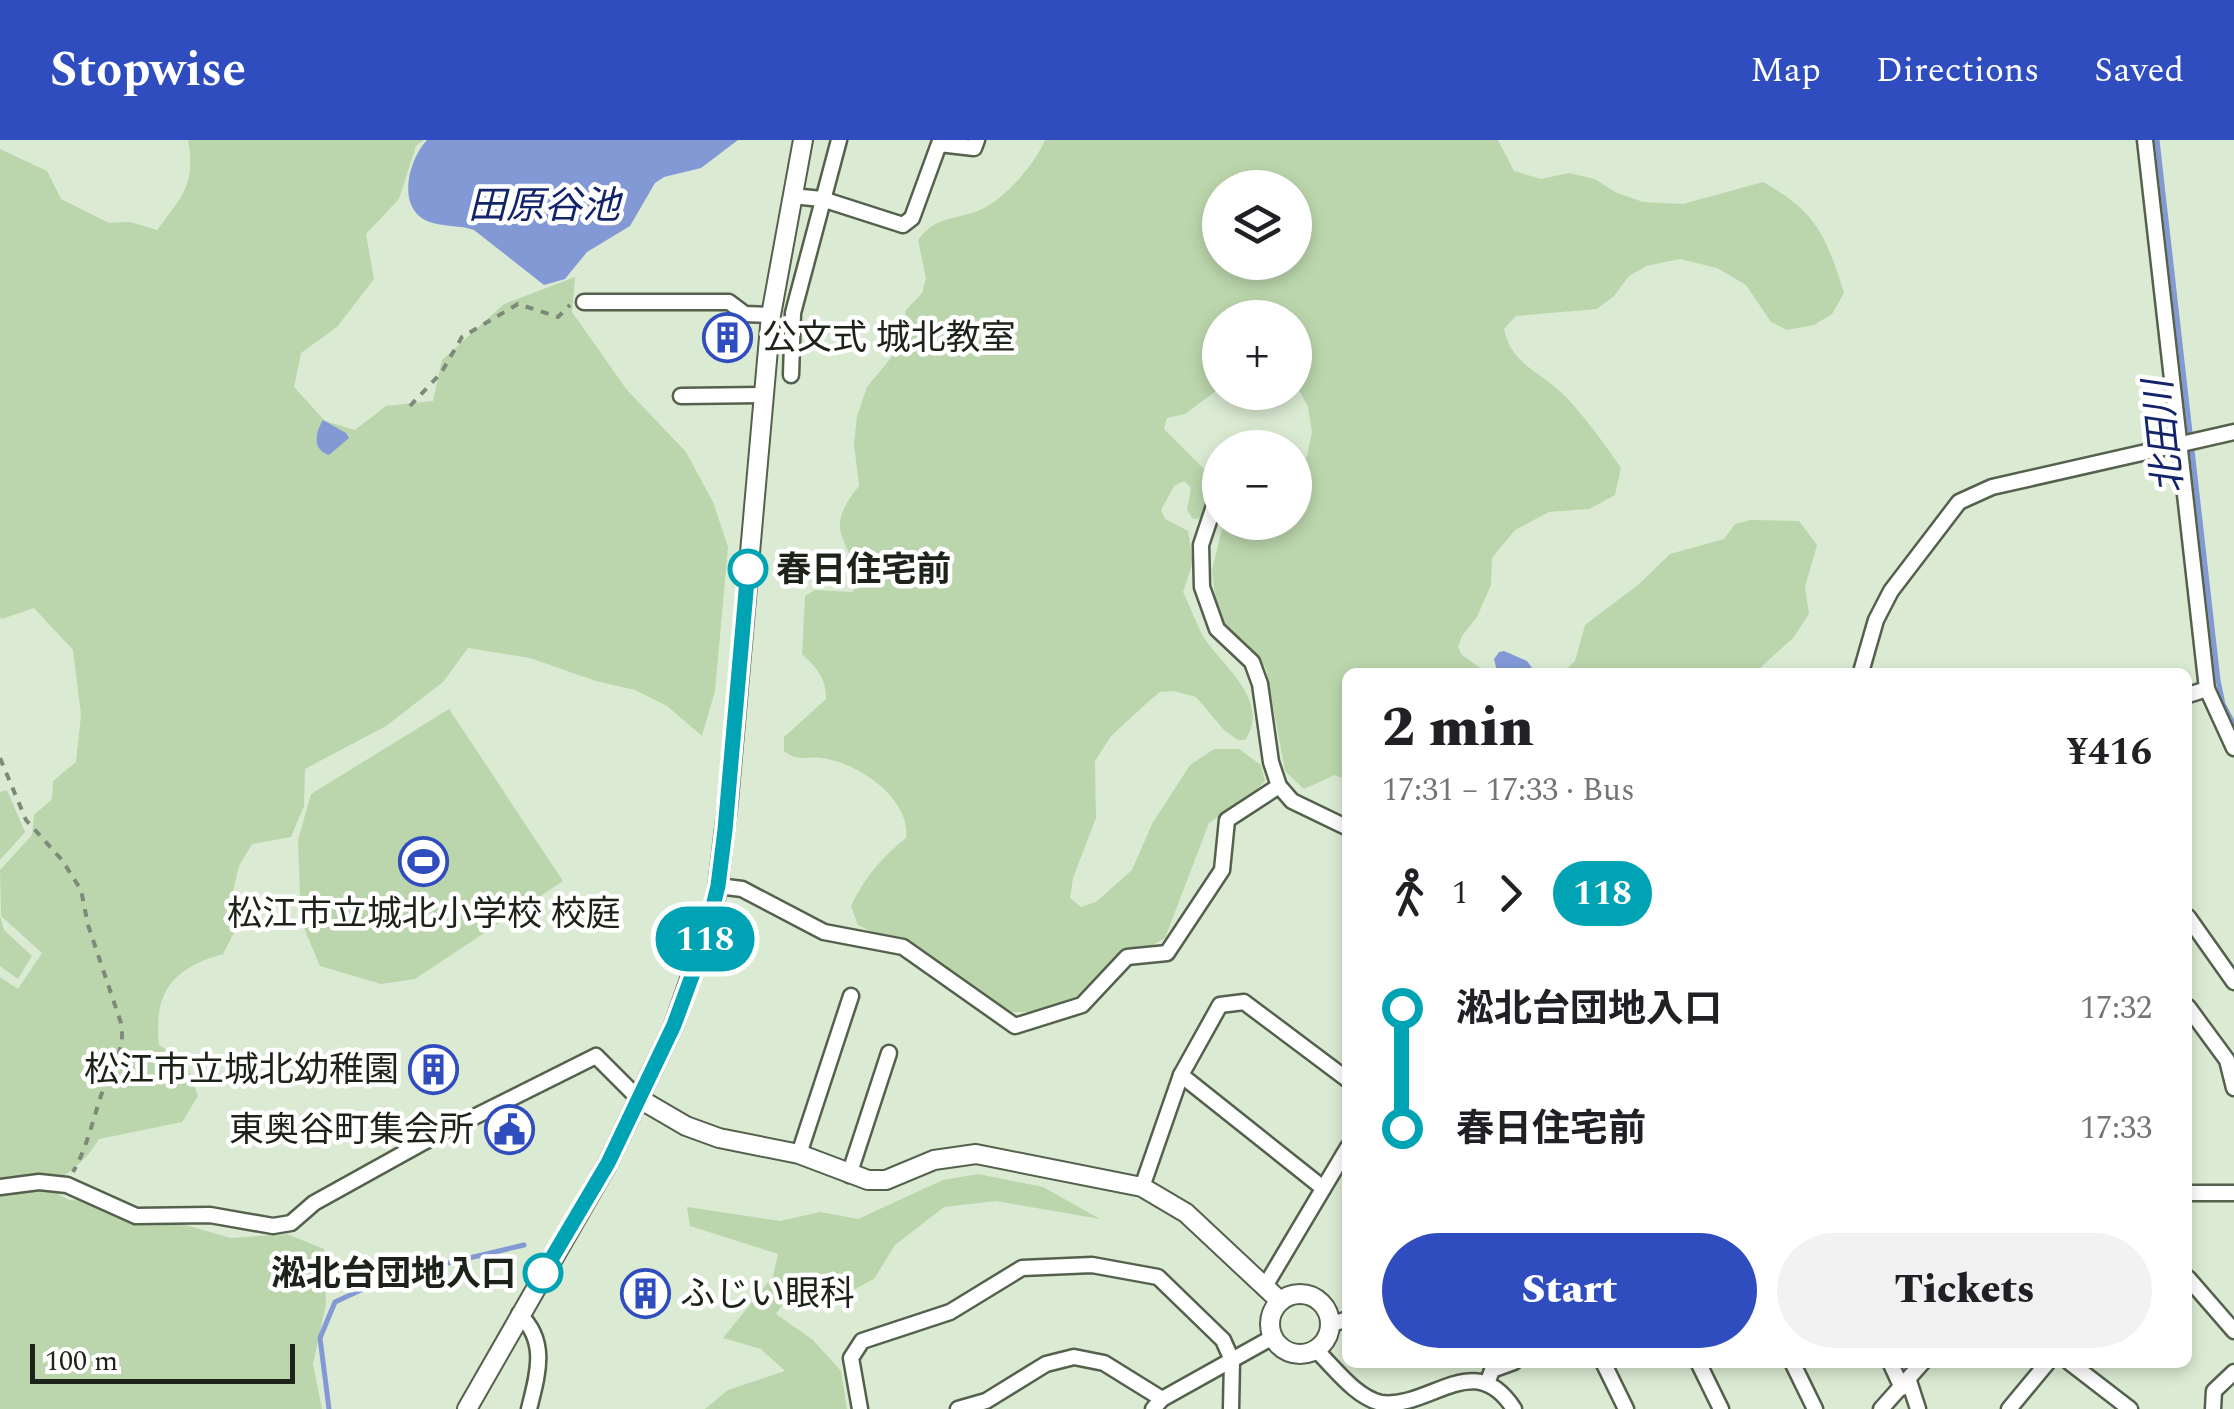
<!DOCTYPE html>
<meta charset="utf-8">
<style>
body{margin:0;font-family:Spectral,"Noto Sans JP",serif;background:#f2f2f2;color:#202124;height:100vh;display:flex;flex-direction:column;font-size:38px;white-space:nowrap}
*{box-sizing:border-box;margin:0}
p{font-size:32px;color:#757577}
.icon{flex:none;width:55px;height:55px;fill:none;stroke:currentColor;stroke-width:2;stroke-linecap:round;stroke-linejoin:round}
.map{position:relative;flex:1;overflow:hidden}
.drawer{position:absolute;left:1342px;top:528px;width:850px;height:700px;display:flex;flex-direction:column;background:#fff;border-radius:15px;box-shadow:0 5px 15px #0003}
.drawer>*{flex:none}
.badge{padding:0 20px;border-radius:32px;font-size:35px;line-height:65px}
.controls{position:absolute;left:1202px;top:30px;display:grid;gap:20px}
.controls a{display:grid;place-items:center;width:110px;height:110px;border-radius:50%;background:#fff;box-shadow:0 5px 15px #0003;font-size:50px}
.scale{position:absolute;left:30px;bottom:25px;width:265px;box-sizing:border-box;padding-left:10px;border:5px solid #1e231a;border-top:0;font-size:28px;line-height:35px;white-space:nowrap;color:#1e231a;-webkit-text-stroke:8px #fff;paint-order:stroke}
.map>.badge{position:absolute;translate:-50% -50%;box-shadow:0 0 0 5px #fff}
.legs{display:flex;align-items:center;gap:15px;height:110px;padding:0 40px;font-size:32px}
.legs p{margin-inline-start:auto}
.headline{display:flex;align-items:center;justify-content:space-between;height:170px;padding:0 40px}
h1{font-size:55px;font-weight:800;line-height:75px}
.cta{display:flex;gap:20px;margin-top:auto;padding:20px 40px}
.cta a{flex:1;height:115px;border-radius:60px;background:#2f4dbe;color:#fff;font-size:40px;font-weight:800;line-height:115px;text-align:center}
.cta a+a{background:#f2f2f2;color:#202124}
ul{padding:0 40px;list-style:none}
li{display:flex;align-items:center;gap:35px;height:120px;font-size:38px}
li i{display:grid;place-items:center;width:15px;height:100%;margin:0 12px;background:currentColor}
li i::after{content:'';width:25px;height:25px;margin:-12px;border:8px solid;border-radius:50%;background:#fff}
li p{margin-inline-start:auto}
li:first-child i{background:linear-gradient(#0000 50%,currentColor 0)}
li:last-child i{background:linear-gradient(currentColor 50%,#0000 0)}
header{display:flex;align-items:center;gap:60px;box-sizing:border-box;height:140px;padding:0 50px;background:#2f4dbe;color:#fff}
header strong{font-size:48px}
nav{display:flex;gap:55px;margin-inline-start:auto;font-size:35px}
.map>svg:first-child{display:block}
.green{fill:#bbd6ac;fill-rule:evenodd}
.water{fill:#8299d6}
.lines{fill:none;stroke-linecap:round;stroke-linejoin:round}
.stream{stroke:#8299d6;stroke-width:5}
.minor-casing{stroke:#54614d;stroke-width:19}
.tertiary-casing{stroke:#54614d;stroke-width:22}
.path{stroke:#7f8979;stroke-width:4;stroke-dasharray:8 8;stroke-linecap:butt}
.minor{stroke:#fff;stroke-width:14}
.tertiary{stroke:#fff;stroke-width:18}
.line-1-casing{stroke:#fff;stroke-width:22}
.line-1{stroke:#00a3b4;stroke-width:15}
.stop-1-dot{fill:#fff;stroke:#00a3b4;stroke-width:5}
.labels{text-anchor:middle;stroke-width:9;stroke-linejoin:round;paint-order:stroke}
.poi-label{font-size:35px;fill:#1e231a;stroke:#fff;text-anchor:start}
.stop-label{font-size:35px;font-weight:bold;fill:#1e231a;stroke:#fff;text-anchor:start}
.water-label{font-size:38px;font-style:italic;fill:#13246b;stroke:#fff}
</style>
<header>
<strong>Stopwise</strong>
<nav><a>Map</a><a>Directions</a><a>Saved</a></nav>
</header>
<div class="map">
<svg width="2234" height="1269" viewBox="0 0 2234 1269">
<rect width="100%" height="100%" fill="#dbebd3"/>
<!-- green -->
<g class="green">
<path d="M188,0H424L416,6L399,59L366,94L374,139L337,187L301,213L294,247L325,281L355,290L386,266L433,261L442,220L504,164L575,137L572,172L627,250L686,312L713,362L728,407L715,551L702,596L667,566L635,550L596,541L530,518L468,508L443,542L386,586L305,629L304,666L291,697L252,704L239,726L233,751L238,785L223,814C173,828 153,852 159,905L187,923L198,956L182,982L99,999C85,1022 69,1035 44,1046L69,1060L101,1061L231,1098L287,1094L324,1109L326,1164L313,1224L322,1269H0V837L18,849L42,813L1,776L0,730L32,695L34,675L52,659L53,641L76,622L81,575L73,510L34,468L2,479L0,477V9L47,31L61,59L109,83L130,82L157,90C182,57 196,44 188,0Z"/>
<path d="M1045,0H1498L1514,31L1541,39L1569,33L1595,39L1615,52L1643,62L1683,64L1763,42C1817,72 1826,96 1844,153L1832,174L1814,185L1787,190L1771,182L1746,145L1717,128L1680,119L1646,126L1629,136L1614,156L1597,169L1516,176L1504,189C1511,225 1543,233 1567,258C1587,280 1604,303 1621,328L1615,355L1589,369L1549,372L1515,390L1492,418L1491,445L1477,477L1462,496L1458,507L1462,515L1486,532H1348L1347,640L1335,635L1304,649L1285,631L1266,528L1238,503L1217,476L1212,430L1222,389L1228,383L1295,382V329L1307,316L1312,292L1308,267L1295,242V178H1220V248L1185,274L1167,278L1164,289L1206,331L1214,354L1202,378L1193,379L1187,370L1191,348L1184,341L1174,346L1161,370L1165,379L1188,391L1193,422L1183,452C1190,466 1196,483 1203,496C1221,525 1272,561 1245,600H1238L1224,590L1196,557L1174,551L1160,552L1149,561L1111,596L1095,621L1096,678L1073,738L1070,758L1081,767L1096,762L1132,730L1152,684L1190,625L1214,609H1239L1261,625L1265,641L1252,654L1209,683L1165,798L1144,810L1119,813L1086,852L1064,863L1032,872H1009L909,801L876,794L858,785L851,766C863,739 884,715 906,698C911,658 857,622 821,618C806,616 798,622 784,611V597L826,559C826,538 817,528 802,514L805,456L815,450L852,452L859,443C850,396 821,393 859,346L854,304L857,276L867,247L895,213L906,170L922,153L926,138L918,100C936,75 954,81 980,70C1005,59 1035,24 1045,0ZM1220,48H1295V122H1220Z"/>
<polygon points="1750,380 1799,381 1817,405 1805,447 1809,474 1794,497 1759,529 1755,532 1563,532 1575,521 1585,485 1639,444 1670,414 1724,399 1735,384"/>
<polygon points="449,569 563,741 415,839 381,844 320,826 301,781 298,700 311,654"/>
<polygon points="7,650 25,692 0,720 0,652"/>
<polygon points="0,776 4,790 32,816 18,839 0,826"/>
<polygon points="978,1034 1043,1047 1100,1079 996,1061 944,1067 895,1105 874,1139 847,1153 797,1143 776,1174 813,1200 841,1231 847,1269 705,1269 728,1250 785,1231 761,1209 723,1198 773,1136 778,1114 690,1086 687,1067 780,1081 820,1072 858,1079 943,1040"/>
</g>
<!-- water -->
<g class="water">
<path d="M427,0H738L701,28L664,37L655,43L630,86L587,112L565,139L544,145L474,90C460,85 447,87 433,83C395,73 407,21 427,0Z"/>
<path d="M323,280L346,293L349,298L329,315C312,310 315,293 323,280Z"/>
<polygon points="1504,511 1527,521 1535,532 1497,532 1494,519 1499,512"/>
</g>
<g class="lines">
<!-- stream -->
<g class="stream">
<polyline points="2157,0 2218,540 2223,564 2234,585"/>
<polyline points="329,1269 320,1198 335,1162 389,1137 524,1105"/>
</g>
<defs>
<g id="minor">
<polyline points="2145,0 2207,549 2234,608"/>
<polyline points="792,56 822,59 903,85 912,78 939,4 974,8 977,0"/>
<polyline points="584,162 729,162 745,174 771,175"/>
<polyline points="791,235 793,173 839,0"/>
<polyline points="681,256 762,255"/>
<polyline points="1214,366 1201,405 1202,447 1217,489 1252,522 1260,544 1271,622 1279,646 1292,661 1348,688"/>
<polyline points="1861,532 1876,480 1891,451 1959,362 1992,347 2234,292"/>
<polyline points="2188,555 2207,549"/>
<polyline points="718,746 742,749 824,792 903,807 1015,886 1082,865 1127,817 1167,813 1222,730 1227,680 1279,646"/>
<polyline points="2188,777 2234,842"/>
<polyline points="2188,867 2227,920 2234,948"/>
<polyline points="1181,935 1323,1048"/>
<polyline points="799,1014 851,856"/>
<polyline points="849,1035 889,913"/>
<polyline points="0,1047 39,1042 67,1045 136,1076 210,1075 273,1086 291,1083 314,1063 424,1002 596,916 638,958"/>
<polyline points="1142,1047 1181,935 1220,865 1244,862 1348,940"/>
<polyline points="2188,1053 2234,1053"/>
<polyline points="2188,1138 2234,1191"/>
<polyline points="1264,1148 1348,1007"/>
<path d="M519,1174C548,1201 538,1233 529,1269"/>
<polyline points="1329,1185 1348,1179"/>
<path d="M1315,1209C1334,1227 1355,1257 1381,1263C1431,1269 1474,1207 1514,1269"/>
<polyline points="1603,1222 1626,1269"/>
<polyline points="1698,1222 1721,1269"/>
<polyline points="1792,1222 1815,1269"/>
<polyline points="1890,1222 1902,1248"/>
<polyline points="2069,1222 2130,1269"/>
<polyline points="1909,1241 1918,1269"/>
<polyline points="1487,1244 1492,1230 1514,1222"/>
<polyline points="860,1269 851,1218 862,1201 950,1172 1022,1128 1092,1125 1158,1137 1223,1200 1232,1220 1231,1269"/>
<polyline points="958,1269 986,1261 1046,1224 1074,1217 1104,1223 1162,1259"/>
<polyline points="1153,1269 1162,1259 1273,1197"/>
<polyline points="1881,1269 1923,1222"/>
<polyline points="2009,1269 2048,1222"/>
<polyline points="2213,1269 2214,1251 2234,1232"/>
</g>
<g id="tertiary">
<polyline points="638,958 686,986 719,998 799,1014 868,1040 886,1040 934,1020 976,1014 1142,1047 1186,1073 1280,1161"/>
<circle cx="1300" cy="1184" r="30"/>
<polyline points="467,1269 608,1023 674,885 710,782 718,746 728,662 771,175 803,0"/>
</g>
</defs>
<!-- minor casing -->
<use href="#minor" class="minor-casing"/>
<!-- tertiary casing -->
<use href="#tertiary" class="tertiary-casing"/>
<!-- path -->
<g class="path">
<polyline points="410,266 441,233 462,197 518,164 558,177 570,165"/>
<path d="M0,618L26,680L62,720L81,750L88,785L121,883C126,910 112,926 103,950C93,978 88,1006 73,1032"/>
</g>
<!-- minor -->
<use href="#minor" class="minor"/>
<!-- tertiary -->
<use href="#tertiary" class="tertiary"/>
</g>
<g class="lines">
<defs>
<polyline id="line-1" points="543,1133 608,1023 674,885 703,806 718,746 725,690 748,429"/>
</defs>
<!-- line-1 casing -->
<use href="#line-1" class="line-1-casing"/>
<!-- line-1 -->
<use href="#line-1" class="line-1"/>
</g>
<!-- icons -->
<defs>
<symbol id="building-ring" viewBox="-11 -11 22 22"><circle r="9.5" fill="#fff" stroke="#2f4dbe" stroke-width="1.5"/><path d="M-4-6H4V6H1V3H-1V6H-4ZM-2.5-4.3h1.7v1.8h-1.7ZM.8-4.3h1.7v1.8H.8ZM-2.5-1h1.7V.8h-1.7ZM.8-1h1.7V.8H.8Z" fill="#2f4dbe"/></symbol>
<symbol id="stadium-ring" viewBox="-11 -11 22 22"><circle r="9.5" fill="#fff" stroke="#2f4dbe" stroke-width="1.5"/><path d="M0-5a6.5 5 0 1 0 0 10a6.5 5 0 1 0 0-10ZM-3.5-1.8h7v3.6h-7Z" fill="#2f4dbe"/></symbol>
<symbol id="civic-ring" viewBox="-11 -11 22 22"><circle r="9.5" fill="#fff" stroke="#2f4dbe" stroke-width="1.5"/><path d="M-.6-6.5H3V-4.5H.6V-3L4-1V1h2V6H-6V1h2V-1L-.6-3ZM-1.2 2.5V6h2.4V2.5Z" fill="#2f4dbe"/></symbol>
</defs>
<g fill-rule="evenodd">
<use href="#building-ring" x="700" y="170" width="55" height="55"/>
<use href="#stadium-ring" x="396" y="694" width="55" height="55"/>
<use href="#building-ring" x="406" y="902" width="55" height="55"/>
<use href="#civic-ring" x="482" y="962" width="55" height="55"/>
<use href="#building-ring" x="618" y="1126" width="55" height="55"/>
</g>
<!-- markers -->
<g class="stop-1-dot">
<circle cx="748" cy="429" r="18"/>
<circle cx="543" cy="1133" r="18"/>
</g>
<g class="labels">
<!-- poi labels -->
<g class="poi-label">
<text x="762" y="209">公文式 城北教室</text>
<text x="424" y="785" text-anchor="middle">松江市立城北小学校 校庭</text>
<text x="399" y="941" text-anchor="end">松江市立城北幼稚園</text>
<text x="474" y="1001" text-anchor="end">東奥谷町集会所</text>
<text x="680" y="1165">ふじい眼科</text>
</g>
<!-- stop labels -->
<g class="stop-label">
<text x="776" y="441">春日住宅前</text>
<text x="516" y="1145" text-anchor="end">淞北台団地入口</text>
</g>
<!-- water labels -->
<g class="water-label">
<text x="544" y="78">田原谷池</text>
<text transform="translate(2163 297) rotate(-96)" y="13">北田川</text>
</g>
</g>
</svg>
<div class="controls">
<a><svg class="icon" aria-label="layers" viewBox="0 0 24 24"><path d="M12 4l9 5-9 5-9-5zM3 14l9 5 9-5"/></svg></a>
<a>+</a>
<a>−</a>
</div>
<div class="scale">100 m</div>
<b class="badge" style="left:705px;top:799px;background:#00a3b4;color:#fff">118</b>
<section class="drawer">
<div class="headline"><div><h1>2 min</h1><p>17:31 – 17:33 · Bus</p></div><b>¥416</b></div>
<div class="legs"><svg class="icon" aria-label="walk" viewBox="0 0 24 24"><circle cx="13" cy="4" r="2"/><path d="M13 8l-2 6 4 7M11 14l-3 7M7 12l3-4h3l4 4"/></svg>1<svg class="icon" aria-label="forward" viewBox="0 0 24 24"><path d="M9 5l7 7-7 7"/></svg><b class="badge" style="background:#00a3b4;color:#fff">118</b></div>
<ul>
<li><i style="color:#00a3b4"></i><b>淞北台団地入口</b><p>17:32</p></li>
<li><i style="color:#00a3b4"></i><b>春日住宅前</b><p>17:33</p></li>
</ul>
<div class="cta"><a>Start</a><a>Tickets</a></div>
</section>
</div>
